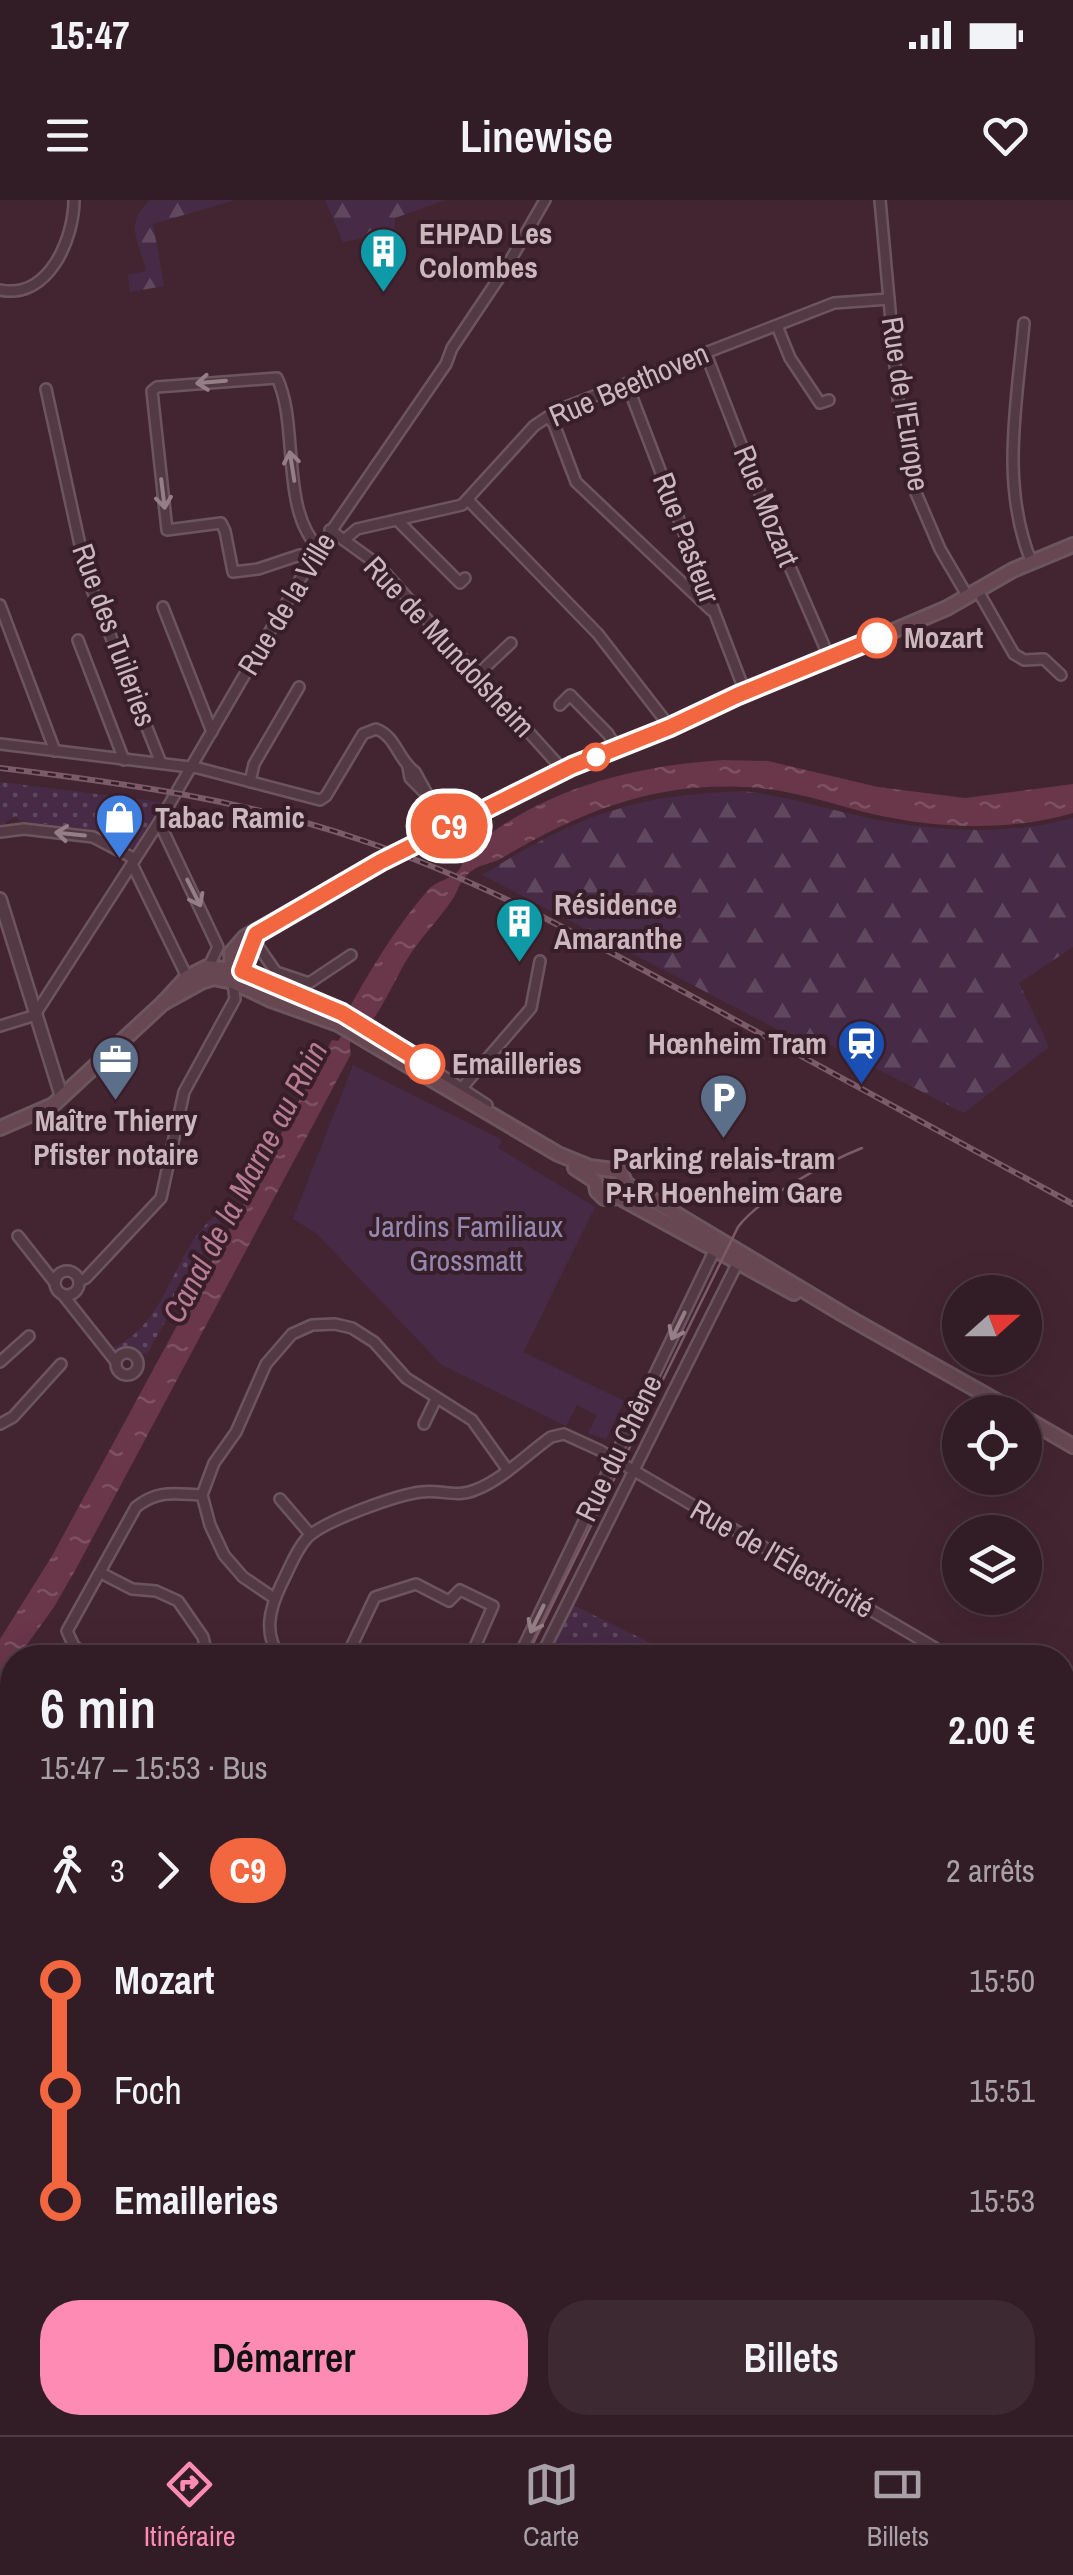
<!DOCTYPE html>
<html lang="fr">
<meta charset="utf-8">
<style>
body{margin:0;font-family:"Archivo Narrow",sans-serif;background:#3d2932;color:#f1f3f6;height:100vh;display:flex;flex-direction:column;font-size:38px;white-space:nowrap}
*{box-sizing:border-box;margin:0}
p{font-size:32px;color:#a8a1a7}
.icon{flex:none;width:55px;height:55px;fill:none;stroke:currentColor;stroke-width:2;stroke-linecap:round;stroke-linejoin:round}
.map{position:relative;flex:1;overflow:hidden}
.drawer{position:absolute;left:0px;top:1445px;width:1075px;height:790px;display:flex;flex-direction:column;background:#321c25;border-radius:40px 40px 0 0;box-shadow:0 10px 40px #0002,0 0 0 2px #4d3a42}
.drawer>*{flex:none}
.badge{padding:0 20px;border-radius:32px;font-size:35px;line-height:65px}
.needle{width:65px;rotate:69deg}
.buttons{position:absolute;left:942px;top:1075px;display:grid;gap:20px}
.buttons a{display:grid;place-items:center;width:100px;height:100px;border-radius:50%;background:#321c25;box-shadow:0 10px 40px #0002,0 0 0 2px #4d3a42;font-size:50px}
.map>.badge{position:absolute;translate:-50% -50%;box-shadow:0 0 0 5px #fff}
.legs{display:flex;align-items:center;gap:15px;height:110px;padding:0 40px;font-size:32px}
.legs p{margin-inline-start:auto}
.head{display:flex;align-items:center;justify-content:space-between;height:170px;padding:0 40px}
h1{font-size:55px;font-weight:600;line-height:75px}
.button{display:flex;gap:20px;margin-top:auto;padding:20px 40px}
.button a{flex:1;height:115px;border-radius:40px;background:#fd8bb4;color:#111;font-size:40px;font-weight:600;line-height:115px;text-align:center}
.button a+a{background:#3d2932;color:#f1f3f6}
ul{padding:0 40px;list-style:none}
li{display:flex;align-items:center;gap:35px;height:110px;font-size:38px}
li i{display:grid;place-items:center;width:15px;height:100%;margin:0 12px;background:currentColor}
li i::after{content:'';width:25px;height:25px;margin:-12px;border:8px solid;border-radius:50%;background:#321c25}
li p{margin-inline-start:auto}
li:first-child i{background:linear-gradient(#0000 50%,currentColor 0)}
li:last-child i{background:linear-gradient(currentColor 50%,#0000 0)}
.status{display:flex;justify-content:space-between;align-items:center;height:70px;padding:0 50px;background:#321c25;direction:ltr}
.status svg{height:28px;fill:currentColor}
header{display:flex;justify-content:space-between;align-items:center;height:130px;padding:0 40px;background:#321c25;font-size:45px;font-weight:600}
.menu{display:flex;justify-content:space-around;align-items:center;height:140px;border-top:2px solid #4d3a42;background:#321c25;font-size:28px;color:#a8a1a7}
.menu a{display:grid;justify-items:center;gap:5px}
.menu .current{color:#fd8bb4}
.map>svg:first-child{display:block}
.forest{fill:url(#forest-firs)}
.park{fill:url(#park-dots)}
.garden{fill:#472b46}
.water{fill:url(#water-ripples)}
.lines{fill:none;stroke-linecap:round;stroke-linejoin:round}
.minor-casing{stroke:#6d555e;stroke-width:14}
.tertiary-casing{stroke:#6d555e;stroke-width:16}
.secondary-casing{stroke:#6d555e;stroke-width:18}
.minor{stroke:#533943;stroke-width:9}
.tertiary{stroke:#533943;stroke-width:11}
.secondary{stroke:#664752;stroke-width:12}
.tram{stroke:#7a5b67;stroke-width:2.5}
.rail-casing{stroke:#7a5b67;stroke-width:6}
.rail{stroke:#381e28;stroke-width:2.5;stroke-dasharray:8;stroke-linecap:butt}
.oneway{stroke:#967e87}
.line-1-casing{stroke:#fff;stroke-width:22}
.line-1{stroke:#f26640;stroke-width:15}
.stop-1-dot{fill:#fff;stroke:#f26640;stroke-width:5}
.labels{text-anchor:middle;stroke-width:8;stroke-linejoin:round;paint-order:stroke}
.poi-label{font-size:30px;font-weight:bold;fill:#ccb7be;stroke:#381e28;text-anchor:start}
.street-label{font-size:30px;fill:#ccb7be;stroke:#381e28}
.stop-label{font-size:30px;font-weight:bold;fill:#ccb7be;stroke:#381e28;text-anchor:start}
.park-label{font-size:30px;fill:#9489b2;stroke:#381e28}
.water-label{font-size:32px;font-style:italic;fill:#b57c93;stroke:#381e28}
</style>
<div class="status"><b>15:47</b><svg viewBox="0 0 49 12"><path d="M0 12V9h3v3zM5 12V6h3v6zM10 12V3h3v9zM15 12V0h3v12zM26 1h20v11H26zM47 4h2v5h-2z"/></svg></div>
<header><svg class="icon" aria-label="menu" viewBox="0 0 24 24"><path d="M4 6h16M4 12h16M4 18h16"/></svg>Linewise<svg class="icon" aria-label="heart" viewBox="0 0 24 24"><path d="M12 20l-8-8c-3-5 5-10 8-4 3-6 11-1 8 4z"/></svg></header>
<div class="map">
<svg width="1073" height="2235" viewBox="0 0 1073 2235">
<defs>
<pattern id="forest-firs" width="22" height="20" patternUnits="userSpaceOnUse" patternTransform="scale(2.5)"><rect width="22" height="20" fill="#472b46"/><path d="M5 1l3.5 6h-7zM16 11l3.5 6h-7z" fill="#60485f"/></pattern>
<pattern id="park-dots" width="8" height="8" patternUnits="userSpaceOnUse" patternTransform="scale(2.5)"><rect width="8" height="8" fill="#472b46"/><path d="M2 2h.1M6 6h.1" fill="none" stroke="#60485f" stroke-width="1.8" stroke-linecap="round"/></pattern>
<pattern id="water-ripples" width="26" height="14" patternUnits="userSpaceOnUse" patternTransform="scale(2.5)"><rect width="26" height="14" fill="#69364a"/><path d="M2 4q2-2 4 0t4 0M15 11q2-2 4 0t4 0" fill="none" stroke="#7d5162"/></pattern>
</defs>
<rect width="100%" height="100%" fill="#432531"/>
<!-- forest -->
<g class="forest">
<path d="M150,0H235L153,24L164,86L130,92L128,75L146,71C139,39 123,26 150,0Z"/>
<polygon points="325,0 445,0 395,18 394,32 343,42"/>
<path d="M743,591C795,597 844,615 895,623C952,632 1017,634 1073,618V747L1019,783L1049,847L964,913L826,843L819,851L482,675C576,617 631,595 743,591Z"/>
</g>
<!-- park -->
<g class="park">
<polygon points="0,582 161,602 136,646 130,649 96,630 20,621 16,616 0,626"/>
<path d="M230,1006L147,1154L126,1150L116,1153L113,1148C176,1118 171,1037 230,1006Z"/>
<polygon points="573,1405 661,1448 655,1457 547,1458"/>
</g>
<!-- garden -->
<g class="garden">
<polygon points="111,598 135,601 147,622 108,617"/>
<polygon points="353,865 502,940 498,948 595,1007 523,1152 624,1201 606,1239 588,1233 597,1215 577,1205 566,1226 442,1165 316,1033 293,1019"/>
</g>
<!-- water -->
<path class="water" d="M723,560L768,561L878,587L965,598L1073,584V613C1016,630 950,629 892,618C847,610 804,592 759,588C660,579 583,610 500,659C491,664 481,664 473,670C458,680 460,689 452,700C438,721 419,739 406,761C399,772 380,813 372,820C359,830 346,831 351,854L77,1367L54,1407L18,1457L12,1458V1465L0,1480V1439L52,1356L332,840L338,841L352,820L348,810C372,767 396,727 428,690C441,676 462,681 464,655C535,591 629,566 723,560Z"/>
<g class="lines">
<defs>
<g id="minor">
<polyline points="880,0 898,199 916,293 940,349 968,397"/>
<path d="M0,90C49,100 74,38 74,0"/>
<path d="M1024,123C1017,203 1000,284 1031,361"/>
<polyline points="777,126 790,158 820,203 829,200"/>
<polyline points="706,154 777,337 829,457"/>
<polyline points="627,184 745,492"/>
<polyline points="46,189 87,377 161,563"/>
<polyline points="548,217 554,224 576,282 711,410"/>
<polyline points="468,300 598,434 670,527"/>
<polyline points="397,320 460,383 465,378"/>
<polyline points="330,330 377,364 563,570"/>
<polyline points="344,340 357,329 462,305 534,226 558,210 834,103 889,99"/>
<path d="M312,359L300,355L258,369L233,372L225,331L221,323L167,330L152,191L157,187L277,178C299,223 280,311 319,348"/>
<polyline points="978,391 1014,454 1024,460 1044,459 1061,475"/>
<polyline points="0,405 55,551"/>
<polyline points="163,407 212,532"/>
<polyline points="78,440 124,560"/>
<polyline points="477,475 511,443"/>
<polyline points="560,505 570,495 608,534 617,548"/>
<path d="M0,544L198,568L320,600L326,596L363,534L376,529C396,536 398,560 415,572L446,628"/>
<polyline points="408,567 410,578 423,591"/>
<polyline points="250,582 254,564 299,487"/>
<polyline points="159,622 218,747 209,766"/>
<polyline points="0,632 24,629 93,637 135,659"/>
<polyline points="132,664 188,779"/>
<polyline points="253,739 276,772 309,783 351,755"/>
<polyline points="289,792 337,810 374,831 487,905"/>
<polyline points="36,813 159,622 312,359 446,164 452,148 507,66 545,0"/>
<polyline points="0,826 36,815"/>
<polyline points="461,889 531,808 540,761"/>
<polyline points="18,1036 55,1083"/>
<circle cx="67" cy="1083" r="12"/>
<polyline points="79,1081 86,1078 161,998 184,892 235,799 233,782"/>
<polyline points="63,1095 116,1162"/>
<circle cx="127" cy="1164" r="11"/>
<polyline points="0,1162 29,1136"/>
<polyline points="0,1224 13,1217 61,1164"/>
<polyline points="424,1224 436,1199"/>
<polyline points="280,1299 310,1334"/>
<polyline points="101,1373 132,1389 156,1391 178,1401 203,1437 208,1458"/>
<polyline points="274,1398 243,1377 224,1355 210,1325 202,1295 214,1263 236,1232 266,1164 292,1134 312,1125 335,1124 352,1128 374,1142 406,1178 472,1220 507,1269"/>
<path d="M91,1458L74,1446L67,1431L136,1307C159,1289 175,1294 202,1295"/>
<path d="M281,1458C263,1435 269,1410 281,1385C289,1370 295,1351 307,1338C323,1321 397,1295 421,1292C440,1289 457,1298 475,1290C502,1280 527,1254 551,1237L564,1234L599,1250L952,1458"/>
<polyline points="346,1458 375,1397 416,1384 449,1401 460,1390 493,1406 470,1458"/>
<polyline points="518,1458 717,1045"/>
<polyline points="540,1458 740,1058"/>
<polyline points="1062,1522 1073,1528"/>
<polyline points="0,1824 12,1825"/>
<polyline points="1062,1842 1073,1848"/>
<polyline points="0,1919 12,1917"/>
<polyline points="1062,1993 1073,1975"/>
<polyline points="0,2049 12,2050"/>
<polyline points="1062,2147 1073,2153"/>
<polyline points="0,2203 12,2149"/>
<polyline points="0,2212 12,2213"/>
<polyline points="850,2222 853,2235"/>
<polyline points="966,2222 977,2235"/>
<polyline points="181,2235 182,2222"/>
<polyline points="642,2235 643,2222"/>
<polyline points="988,2235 996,2222"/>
</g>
<g id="tertiary">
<polyline points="0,699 61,895"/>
<polyline points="0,1675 12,1697"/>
<polyline points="0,1727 12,1721"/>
</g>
<g id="secondary">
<polyline points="238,776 256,733"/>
<polyline points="233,782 231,753 245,737 379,662 517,591 947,408 1013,370 1073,345"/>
<polyline points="163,803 201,782 214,778 233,782 271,800 338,824 558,954 590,967 620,971 626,984 846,1116 1016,1212"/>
<polyline points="0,928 53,905 163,803 187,777 207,767 241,771 296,801"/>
<polyline points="575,968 595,981 597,991 604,998 619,997 794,1093"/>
<polyline points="1025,1218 1073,1246"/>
</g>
</defs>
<!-- minor casing -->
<use href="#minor" class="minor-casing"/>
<!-- tertiary casing -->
<use href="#tertiary" class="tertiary-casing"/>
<!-- secondary casing -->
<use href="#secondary" class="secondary-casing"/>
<!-- minor -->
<use href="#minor" class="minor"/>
<!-- tertiary -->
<use href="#tertiary" class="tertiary"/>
<!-- secondary -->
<use href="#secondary" class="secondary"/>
<!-- tram -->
<g class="tram">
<path d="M526,1458L738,1027C758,999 829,961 862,948"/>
<polyline points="192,2235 193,2222"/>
</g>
<defs>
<path id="rail" d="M0,568C124,583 246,600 364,641C492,684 608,751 726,815C841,878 957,941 1073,1004"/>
</defs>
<!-- rail casing -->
<use href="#rail" class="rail-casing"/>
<!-- rail -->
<use href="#rail" class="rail"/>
</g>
<!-- one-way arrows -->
<defs><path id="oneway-shaft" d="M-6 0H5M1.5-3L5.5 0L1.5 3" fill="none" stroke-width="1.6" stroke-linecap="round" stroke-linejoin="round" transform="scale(2.5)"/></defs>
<g class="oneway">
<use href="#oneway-shaft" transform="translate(211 182) rotate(175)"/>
<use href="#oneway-shaft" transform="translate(292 266) rotate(-99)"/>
<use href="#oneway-shaft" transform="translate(163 294) rotate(83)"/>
<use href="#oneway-shaft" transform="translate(70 634) rotate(-174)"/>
<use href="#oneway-shaft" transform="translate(194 693) rotate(63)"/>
<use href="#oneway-shaft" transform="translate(678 1126) rotate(116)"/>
<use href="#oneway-shaft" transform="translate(537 1419) rotate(116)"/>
</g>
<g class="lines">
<defs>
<polyline id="line-1" points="425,864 342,813 242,771 256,734 380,662 572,566 670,527 738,495 877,438"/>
</defs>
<!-- line-1 casing -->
<use href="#line-1" class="line-1-casing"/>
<!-- line-1 -->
<use href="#line-1" class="line-1"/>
</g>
<!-- icons -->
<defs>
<symbol id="building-pin" viewBox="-11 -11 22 30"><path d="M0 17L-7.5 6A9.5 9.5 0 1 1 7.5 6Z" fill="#0f9aa8" stroke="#381e28"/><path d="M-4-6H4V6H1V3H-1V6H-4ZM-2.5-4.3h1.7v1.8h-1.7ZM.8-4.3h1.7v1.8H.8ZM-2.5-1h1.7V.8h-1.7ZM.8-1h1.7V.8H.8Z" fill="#fff"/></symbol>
<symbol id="shop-pin" viewBox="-11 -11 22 30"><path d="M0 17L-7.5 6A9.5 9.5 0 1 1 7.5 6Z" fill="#3f7fe0" stroke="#381e28"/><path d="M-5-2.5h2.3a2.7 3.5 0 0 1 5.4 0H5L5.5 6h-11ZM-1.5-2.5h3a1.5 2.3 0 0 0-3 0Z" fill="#fff"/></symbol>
<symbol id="station-pin" viewBox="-11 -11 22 30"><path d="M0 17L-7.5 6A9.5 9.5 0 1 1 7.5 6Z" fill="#1a4fb4" stroke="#381e28"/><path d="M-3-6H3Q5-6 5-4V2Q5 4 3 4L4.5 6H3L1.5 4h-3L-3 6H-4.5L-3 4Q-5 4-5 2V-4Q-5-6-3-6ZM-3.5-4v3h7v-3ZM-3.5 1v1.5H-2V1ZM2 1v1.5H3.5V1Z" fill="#fff"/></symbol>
<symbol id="office-pin" viewBox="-11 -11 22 30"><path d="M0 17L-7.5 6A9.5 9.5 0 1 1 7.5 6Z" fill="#5c6f8a" stroke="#381e28"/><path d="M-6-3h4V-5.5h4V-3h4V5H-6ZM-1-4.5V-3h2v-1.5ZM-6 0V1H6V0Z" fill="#fff"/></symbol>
<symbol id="parking-pin" viewBox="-11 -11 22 30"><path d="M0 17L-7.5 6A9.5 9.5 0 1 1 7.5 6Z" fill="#5c6f8a" stroke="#381e28"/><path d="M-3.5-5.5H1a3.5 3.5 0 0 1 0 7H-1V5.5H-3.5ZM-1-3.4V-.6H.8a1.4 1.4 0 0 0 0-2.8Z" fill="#fff"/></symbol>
</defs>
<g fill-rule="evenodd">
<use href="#building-pin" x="356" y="24" width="55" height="75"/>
<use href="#shop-pin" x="92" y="590" width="55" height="75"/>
<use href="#building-pin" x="492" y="694" width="55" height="75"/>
<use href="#station-pin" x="834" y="816" width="55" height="75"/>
<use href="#office-pin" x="88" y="832" width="55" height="75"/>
<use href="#parking-pin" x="696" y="870" width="55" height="75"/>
</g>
<!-- markers -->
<g class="stop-1-dot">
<circle cx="877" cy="438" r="18"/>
<circle cx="596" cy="557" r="12"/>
<circle cx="425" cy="864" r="18"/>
</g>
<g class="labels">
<!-- poi labels -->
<g class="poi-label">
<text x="419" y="44">EHPAD Les<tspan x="419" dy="34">Colombes</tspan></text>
<text x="155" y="628">Tabac Ramic</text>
<text x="554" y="715">Résidence<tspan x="554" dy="34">Amaranthe</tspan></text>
<text x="827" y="854" text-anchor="end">Hœnheim Tram</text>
<text x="116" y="931" text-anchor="middle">Maître Thierry<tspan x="116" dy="34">Pfister notaire</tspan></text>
<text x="724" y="969" text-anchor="middle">Parking relais-tram<tspan x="724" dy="34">P+R Hoenheim Gare</tspan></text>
</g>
<!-- street labels -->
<g class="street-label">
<text transform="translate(629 185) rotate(-23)" y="10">Rue Beethoven</text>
<text transform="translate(905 204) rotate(81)" y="10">Rue de l'Europe</text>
<text transform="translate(766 306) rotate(68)" y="10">Rue Mozart</text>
<text transform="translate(686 338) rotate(69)" y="10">Rue Pasteur</text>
<text transform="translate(287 404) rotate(-59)" y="10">Rue de la Ville</text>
<text transform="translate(114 435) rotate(70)" y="10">Rue des Tuileries</text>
<text transform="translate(449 447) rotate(47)" y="10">Rue de Mundolsheim</text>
<text transform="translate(619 1248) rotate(-64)" y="10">Rue du Chêne</text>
<text transform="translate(782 1359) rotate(30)" y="10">Rue de l'Électricité</text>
</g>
<!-- stop labels -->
<g class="stop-label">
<text x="904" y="448">Mozart</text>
<text x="452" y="874">Emailleries</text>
</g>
<!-- park labels -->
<g class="park-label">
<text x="466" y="1037">Jardins Familiaux<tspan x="466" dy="34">Grossmatt</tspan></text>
</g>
<!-- water labels -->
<g class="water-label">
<text transform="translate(245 982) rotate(-62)" y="11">Canal de la Marne au Rhin</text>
</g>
</g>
</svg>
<div class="buttons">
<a><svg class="needle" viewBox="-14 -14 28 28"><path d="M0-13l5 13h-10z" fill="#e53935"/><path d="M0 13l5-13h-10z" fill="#a8a1a7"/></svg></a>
<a><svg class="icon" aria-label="locate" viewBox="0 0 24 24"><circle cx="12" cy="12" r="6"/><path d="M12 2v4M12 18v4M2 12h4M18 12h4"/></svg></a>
<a><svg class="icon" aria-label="layers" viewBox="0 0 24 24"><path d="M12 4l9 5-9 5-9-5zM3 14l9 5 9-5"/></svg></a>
</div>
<b class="badge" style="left:449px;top:626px;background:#f26640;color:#fff">C9</b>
<section class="drawer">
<div class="head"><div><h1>6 min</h1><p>15:47 – 15:53 · Bus</p></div><b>2.00 €</b></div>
<div class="legs"><svg class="icon" aria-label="walk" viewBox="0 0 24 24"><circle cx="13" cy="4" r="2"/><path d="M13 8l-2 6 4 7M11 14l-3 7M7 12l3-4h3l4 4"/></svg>3<svg class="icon" aria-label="forward" viewBox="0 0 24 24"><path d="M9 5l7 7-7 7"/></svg><b class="badge" style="background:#f26640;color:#fff">C9</b><p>2 arrêts</p></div>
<ul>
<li><i style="color:#f26640"></i><b>Mozart</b><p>15:50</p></li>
<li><i style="color:#f26640"></i><span>Foch</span><p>15:51</p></li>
<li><i style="color:#f26640"></i><b>Emailleries</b><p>15:53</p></li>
</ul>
<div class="button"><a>Démarrer</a><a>Billets</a></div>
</section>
</div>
<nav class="menu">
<a class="current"><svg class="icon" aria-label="directions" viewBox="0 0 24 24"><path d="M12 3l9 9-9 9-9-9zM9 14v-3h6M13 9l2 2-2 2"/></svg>Itinéraire</a>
<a><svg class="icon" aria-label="map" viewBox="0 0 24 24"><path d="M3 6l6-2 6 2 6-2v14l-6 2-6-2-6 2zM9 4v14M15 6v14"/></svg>Carte</a>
<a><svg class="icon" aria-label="tickets" viewBox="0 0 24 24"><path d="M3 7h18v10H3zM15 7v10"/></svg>Billets</a>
</nav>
